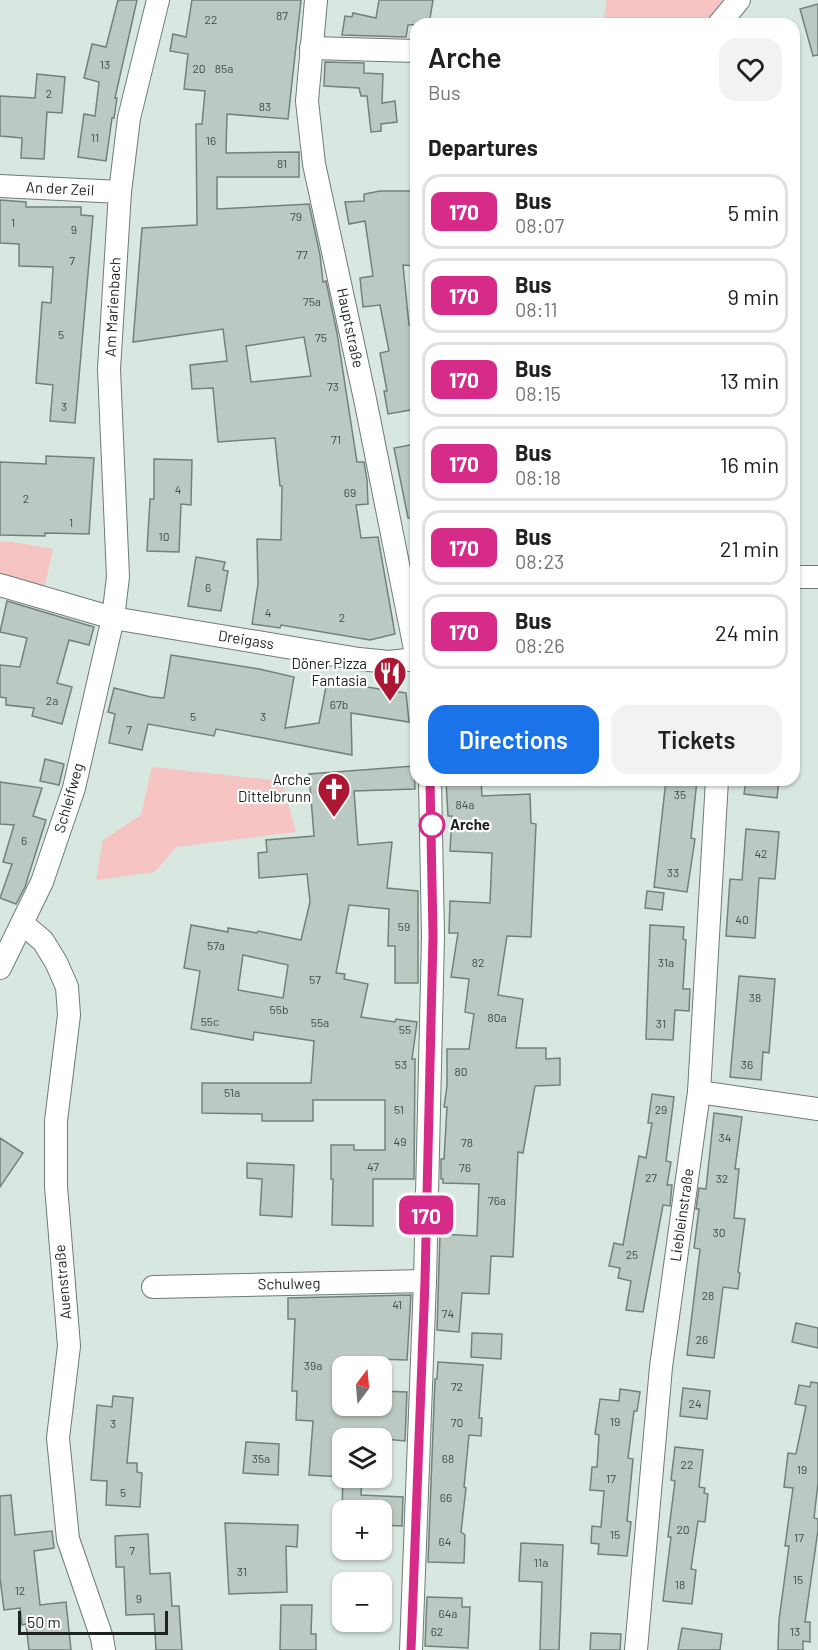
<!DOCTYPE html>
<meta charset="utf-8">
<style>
body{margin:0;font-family:Barlow,sans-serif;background:#f2f2f2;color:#202124;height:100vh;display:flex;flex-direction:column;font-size:22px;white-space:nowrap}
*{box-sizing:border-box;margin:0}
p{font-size:20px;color:#757577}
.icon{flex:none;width:33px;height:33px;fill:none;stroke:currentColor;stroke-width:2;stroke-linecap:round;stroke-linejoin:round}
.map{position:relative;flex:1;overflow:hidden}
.details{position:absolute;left:410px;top:18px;width:390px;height:768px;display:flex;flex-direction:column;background:#fff;border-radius:18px;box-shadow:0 2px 4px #0004}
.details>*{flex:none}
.badge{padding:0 12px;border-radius:9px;font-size:21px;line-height:39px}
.needle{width:39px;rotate:16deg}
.controls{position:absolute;left:332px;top:1356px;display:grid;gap:12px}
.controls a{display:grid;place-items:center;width:60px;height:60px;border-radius:12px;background:#fff;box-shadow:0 2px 4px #0004;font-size:30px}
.scale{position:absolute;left:18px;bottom:15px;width:150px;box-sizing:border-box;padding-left:6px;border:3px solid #1d2320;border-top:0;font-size:16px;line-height:21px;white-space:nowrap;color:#1d2320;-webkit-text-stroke:4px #fff;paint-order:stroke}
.map>.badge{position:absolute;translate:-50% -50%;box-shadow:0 0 0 3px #fff}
h2{padding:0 18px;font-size:22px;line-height:54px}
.round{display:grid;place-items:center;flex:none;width:63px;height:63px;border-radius:18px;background:#f2f2f2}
.headline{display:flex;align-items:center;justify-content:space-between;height:102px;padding:0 18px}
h1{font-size:28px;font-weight:600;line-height:45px}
.cta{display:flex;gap:12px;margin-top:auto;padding:12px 18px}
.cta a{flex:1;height:69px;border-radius:18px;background:#1a73e8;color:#fff;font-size:24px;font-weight:600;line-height:69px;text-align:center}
.cta a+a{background:#f2f2f2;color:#202124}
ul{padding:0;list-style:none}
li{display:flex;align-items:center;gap:18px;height:75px;margin:0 12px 9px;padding:0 6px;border:3px solid #e0e0e0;border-radius:18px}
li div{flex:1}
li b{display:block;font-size:22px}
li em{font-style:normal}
li .badge{min-width:66px;font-weight:700;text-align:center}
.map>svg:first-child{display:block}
.green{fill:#f5c4c3}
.building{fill:#bac9c1;stroke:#73817a;stroke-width:1.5;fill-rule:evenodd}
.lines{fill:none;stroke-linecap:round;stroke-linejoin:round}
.minor-casing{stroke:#6d7c74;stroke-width:24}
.minor{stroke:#fff;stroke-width:22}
.line-casing{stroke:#fff;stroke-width:14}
.line{stroke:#d62b88;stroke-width:9}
.stop-dot{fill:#fff;stroke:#d62b88;stroke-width:3}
.labels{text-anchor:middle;stroke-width:4.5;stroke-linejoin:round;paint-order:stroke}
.number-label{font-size:12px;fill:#444c48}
.street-label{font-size:15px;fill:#1d2320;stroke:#fff}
.poi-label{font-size:15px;fill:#1d2320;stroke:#fff;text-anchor:end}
.stop-label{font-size:15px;font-weight:bold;fill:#1d2320;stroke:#fff;text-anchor:start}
</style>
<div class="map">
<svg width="818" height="1650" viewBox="0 0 818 1650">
<rect width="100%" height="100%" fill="#d8e8e0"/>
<!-- green -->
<g class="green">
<polygon points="607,0 727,0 707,24 603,24"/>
<path d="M0,541C18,542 35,546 53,549L44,589L0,575Z"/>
<polygon points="152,767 282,781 296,832 176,847 155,872 96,880 103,840 141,815"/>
</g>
<!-- building -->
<g class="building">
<polygon points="118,0 137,0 115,98 117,98 114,118 112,118 106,161 78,157 84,114 95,116 99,82 84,78 92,44 106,47"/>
<path d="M192,0H301L288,119L227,114L226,153L299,152V177H217V209L309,204L320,255L323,282L326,281L337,333L357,462H364L367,480L368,504L356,505L361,538L378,537L395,634L370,640L281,625L280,628L252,624L258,584L257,539L281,540L282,486H280L275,438L218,442L213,388L192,389L190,365L227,361L223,329L133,342L142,228L197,225L196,124H202L205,91L184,89L188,54L170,51L173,34L186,37ZM304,337L311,376L251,382L246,346Z"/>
<polygon points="379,0 433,0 429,24 408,25 406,37 342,35 345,16 352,17 353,13 376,18"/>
<polygon points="818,4 818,55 813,56 800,9"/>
<polygon points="325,62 364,63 364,73 383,74 382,103 395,101 397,122 381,124 381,131 371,132 367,96 361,96 359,88 324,86"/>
<polygon points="37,74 65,77 62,113 47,112 44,159 21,158 22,138 0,136 0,96 35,98"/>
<polygon points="380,191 416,191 416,266 403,265 409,325 416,324 416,409 388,414 384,391 387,391 380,353 389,351 380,305 363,307 360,278 373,276 365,221 349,224 345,202 364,201 364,194"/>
<polygon points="0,200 26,202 26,207 81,207 81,215 93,216 75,423 50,421 53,385 36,383 42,302 51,303 53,267 19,266 19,244 0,243"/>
<polygon points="416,444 416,518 408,518 394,448"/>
<polygon points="46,456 94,458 89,534 45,533 45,536 0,535 0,462 46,464"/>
<polygon points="154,459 192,460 191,505 181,504 179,552 147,551 150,499 154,499"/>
<polygon points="196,557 225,562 223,570 228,571 221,611 188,606"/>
<polygon points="7,601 94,627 89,645 69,640 57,683 72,687 62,724 32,716 34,708 6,705 6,698 0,697 0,665 20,667 27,638 0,632"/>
<polygon points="171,655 259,669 294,677 285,728 319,723 327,681 406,693 409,722 351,713 352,755 216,729 214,736 148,724 142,750 109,743 115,714 108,712 114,688 151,697 164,698"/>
<polygon points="45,759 64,764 59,785 40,781"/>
<path d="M414,766L415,789L354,791L358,845L392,842L387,888L418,891V983H395V946H388L389,909L349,905L336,973L345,974L344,979L368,984L361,1017L395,1022L396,1019L417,1022L412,1059H415L414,1179H373V1226L332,1225L333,1179H331V1145H354V1150H385V1100H313V1121H262V1114L202,1113V1083H311L314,1041L254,1032L253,1040L191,1029L200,971L184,968L191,925L228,932V928L257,933L258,931L301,940L310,902L307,874L259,878L258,853L267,852L266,840L314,836L309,774ZM243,955L288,965L283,998L238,990Z"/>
<polygon points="481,780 482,796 530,794 531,823 536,824 531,937 507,936 498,995 523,999 516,1048 546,1048 546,1059 560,1058 560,1085 535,1086 523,1153 518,1152 513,1257 491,1256 489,1294 462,1293 459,1332 437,1330 440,1234 477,1236 479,1184 443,1183 443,1179 441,1179 441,1159 444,1159 447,1107 444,1107 447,1086 447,1049 469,1049 474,1014 465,1012 469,979 451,977 458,933 449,933 450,901 490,903 492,853 450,851 452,816 448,816 446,781"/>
<polygon points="666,780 697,780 691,838 695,839 687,892 654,887"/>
<polygon points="746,780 779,780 777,798 744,794"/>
<polygon points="0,782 42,788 33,816 46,820 25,887 16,904 0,898 12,864 3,862 14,825 0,824"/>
<polygon points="746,829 779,832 775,879 759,878 755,938 726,936 730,879 742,880"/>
<polygon points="647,891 664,893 662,910 645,908"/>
<polygon points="650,925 684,927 683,939 686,940 683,989 690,989 689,1011 675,1010 673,1040 646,1039"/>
<polygon points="739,976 775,979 769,1053 763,1052 761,1080 730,1077"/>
<polygon points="652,1094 674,1097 666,1161 671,1162 667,1185 672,1185 670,1206 663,1205 643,1312 626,1310 631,1281 618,1278 620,1268 609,1266 614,1243 623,1245 639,1156 646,1158 652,1123 648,1123"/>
<polygon points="714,1113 742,1117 735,1169 739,1169 734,1218 745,1219 738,1272 740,1273 738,1289 723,1287 714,1358 687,1355 700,1249 694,1248 699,1209 696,1209 699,1188 706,1189"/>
<polygon points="0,1138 23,1153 0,1187"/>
<polygon points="247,1163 294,1165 292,1217 260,1215 262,1179 247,1178"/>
<polygon points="411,1295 407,1360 342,1358 342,1406 381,1406 381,1391 407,1392 405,1441 374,1438 374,1433 342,1432 342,1477 309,1475 313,1421 296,1420 297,1391 292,1391 295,1319 288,1319 288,1298"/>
<polygon points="796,1323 818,1328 818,1348 792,1342"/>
<polygon points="472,1333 502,1334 501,1359 471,1357"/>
<polygon points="438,1362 483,1365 479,1418 482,1418 481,1436 469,1435 464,1487 466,1488 461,1532 465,1535 464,1563 428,1562 435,1379 437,1379"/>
<polygon points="811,1382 818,1383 818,1483 814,1518 818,1519 818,1530 805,1622 810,1622 810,1642 803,1641 803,1650 778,1650 779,1620 789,1546 785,1546 793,1488 784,1487 788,1453 796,1454 806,1406 795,1404 799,1385 810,1387"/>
<polygon points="683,1388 710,1391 707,1419 680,1416"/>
<polygon points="620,1389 640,1392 637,1411 634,1411 628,1458 633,1459 627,1521 631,1522 627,1556 598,1554 599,1544 591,1543 592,1526 601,1527 604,1491 590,1490 592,1467 597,1467 599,1435 595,1434 600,1399 619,1401"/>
<polygon points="113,1396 133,1398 127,1463 137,1463 137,1472 142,1473 140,1507 106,1505 107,1481 91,1480 97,1405 112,1407"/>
<polygon points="246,1442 279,1444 278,1475 243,1473"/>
<polygon points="675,1447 703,1450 699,1487 705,1488 704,1493 708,1494 705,1522 698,1521 691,1569 696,1570 692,1604 663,1601 671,1537 668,1537 675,1481 671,1480"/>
<polygon points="343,1478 362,1478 361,1495 403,1497 402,1526 381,1525 381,1510 342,1510"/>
<polygon points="11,1495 15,1535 52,1531 54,1548 34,1551 40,1605 66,1602 71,1650 29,1650 26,1624 22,1625 20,1608 4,1610 0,1578 0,1496"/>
<polygon points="225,1523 298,1525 297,1547 286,1546 287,1592 229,1594"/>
<polygon points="148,1534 150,1574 170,1573 172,1606 179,1606 182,1650 156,1650 154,1614 126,1615 124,1567 116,1567 115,1536"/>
<polygon points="521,1543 563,1545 559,1650 540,1650 542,1582 519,1581"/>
<polygon points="427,1597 462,1598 462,1607 470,1607 468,1648 425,1646"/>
<polygon points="281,1605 312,1605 311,1634 316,1634 316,1650 280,1650"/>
<polygon points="682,1628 722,1634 720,1650 678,1650"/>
<polygon points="591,1633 621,1634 620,1650 590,1650"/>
</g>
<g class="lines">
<defs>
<g id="minor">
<polyline points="316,0 307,101 314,164 365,399 416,654"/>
<polyline points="719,24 739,0"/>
<polyline points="311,48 416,51"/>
<polyline points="0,186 120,192"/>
<polyline points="794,577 818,577"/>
<polyline points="0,585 113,618 359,659 389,662 416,659"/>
<polyline points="23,924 43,941 56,962 67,987 69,1015 56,1121 56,1186 69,1346 58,1438 68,1539 102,1638 104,1650"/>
<polyline points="0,968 42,882 74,788 113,618 118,577 109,369 120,192 129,118 158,0"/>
<polyline points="699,1092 818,1109"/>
<polyline points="153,1287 425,1281"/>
<polyline points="411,1650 425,1281 433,936 430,780"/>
<polyline points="636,1650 661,1367 699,1092 717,780"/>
</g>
</defs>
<!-- minor casing -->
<use href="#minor" class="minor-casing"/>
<!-- minor -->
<use href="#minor" class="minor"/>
</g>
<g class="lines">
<defs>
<polyline id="line" points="411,1650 425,1281 433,936 430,780"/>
</defs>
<!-- line casing -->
<use href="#line" class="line-casing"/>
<!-- line -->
<use href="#line" class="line"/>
</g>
<!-- icons -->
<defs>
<symbol id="restaurant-pin" viewBox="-11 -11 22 30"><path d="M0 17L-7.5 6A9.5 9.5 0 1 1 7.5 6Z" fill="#ac1632" stroke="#fff"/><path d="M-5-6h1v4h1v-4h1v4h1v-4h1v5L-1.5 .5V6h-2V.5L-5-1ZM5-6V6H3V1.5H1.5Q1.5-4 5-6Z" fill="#fff"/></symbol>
<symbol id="church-pin" viewBox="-11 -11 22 30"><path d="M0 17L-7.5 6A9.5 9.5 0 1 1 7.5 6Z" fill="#ac1632" stroke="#fff"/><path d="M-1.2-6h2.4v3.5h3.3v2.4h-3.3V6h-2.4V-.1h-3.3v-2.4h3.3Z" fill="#fff"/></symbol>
</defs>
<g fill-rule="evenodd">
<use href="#restaurant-pin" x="371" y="654" width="38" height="52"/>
<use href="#church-pin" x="315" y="770" width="38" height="52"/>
</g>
<!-- markers -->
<circle class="stop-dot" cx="432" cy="825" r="12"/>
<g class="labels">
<!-- number labels -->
<g class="number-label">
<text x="282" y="20">87</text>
<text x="211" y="24">22</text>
<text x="105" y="69">13</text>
<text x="199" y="73">20</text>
<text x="224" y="73">85a</text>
<text x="49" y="98">2</text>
<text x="265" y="111">83</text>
<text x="95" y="142">11</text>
<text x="211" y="145">16</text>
<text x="282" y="168">81</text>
<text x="296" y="221">79</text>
<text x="13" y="227">1</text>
<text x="74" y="234">9</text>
<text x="302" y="259">77</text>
<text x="72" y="265">7</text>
<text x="312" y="306">75a</text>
<text x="61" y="339">5</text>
<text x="321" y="342">75</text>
<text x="333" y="391">73</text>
<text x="64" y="411">3</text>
<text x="336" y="444">71</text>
<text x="178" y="494">4</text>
<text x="350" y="497">69</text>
<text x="26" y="503">2</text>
<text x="71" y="527">1</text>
<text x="164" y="541">10</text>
<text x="208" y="592">6</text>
<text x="268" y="617">4</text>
<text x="342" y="622">2</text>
<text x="52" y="705">2a</text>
<text x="339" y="709">67b</text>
<text x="193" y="721">5</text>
<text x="263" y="721">3</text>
<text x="129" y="734">7</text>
<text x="680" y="799">35</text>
<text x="465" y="809">84a</text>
<text x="24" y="845">6</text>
<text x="761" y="858">42</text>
<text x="673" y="877">33</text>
<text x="742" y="924">40</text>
<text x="404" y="931">59</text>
<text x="216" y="950">57a</text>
<text x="478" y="967">82</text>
<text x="666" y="967">31a</text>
<text x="315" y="984">57</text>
<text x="755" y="1002">38</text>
<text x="279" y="1014">55b</text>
<text x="497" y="1022">80a</text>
<text x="210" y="1026">55c</text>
<text x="320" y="1027">55a</text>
<text x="661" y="1028">31</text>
<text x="405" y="1034">55</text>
<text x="401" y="1069">53</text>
<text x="747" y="1069">36</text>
<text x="461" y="1076">80</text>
<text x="232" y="1097">51a</text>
<text x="399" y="1114">51</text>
<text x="661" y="1114">29</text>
<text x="725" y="1142">34</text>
<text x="400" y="1146">49</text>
<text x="467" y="1147">78</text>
<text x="373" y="1171">47</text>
<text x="465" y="1172">76</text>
<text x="651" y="1182">27</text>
<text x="722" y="1183">32</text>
<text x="497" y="1205">76a</text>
<text x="719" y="1237">30</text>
<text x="632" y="1259">25</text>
<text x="708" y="1300">28</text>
<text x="397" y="1309">41</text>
<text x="448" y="1318">74</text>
<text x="702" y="1344">26</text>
<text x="313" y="1370">39a</text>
<text x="457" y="1391">72</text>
<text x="695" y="1408">24</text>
<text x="615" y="1426">19</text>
<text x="457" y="1427">70</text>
<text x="113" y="1428">3</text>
<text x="261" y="1463">35a</text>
<text x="448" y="1463">68</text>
<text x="687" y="1469">22</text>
<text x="802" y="1474">19</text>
<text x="611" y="1483">17</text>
<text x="123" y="1497">5</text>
<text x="446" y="1502">66</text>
<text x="683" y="1534">20</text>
<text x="615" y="1539">15</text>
<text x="799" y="1542">17</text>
<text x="445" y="1546">64</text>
<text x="132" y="1555">7</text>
<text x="541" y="1567">11a</text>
<text x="242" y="1576">31</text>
<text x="798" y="1584">15</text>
<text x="680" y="1589">18</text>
<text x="20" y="1595">12</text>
<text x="139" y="1603">9</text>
<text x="448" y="1618">64a</text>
<text x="437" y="1636">62</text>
<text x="795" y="1636">13</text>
</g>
<!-- street labels -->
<g class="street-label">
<text transform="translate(60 189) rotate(3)" y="5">An der Zeil</text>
<text transform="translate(113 307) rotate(-87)" y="5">Am Marienbach</text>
<text transform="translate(350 328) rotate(78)" y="5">Hauptstraße</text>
<text transform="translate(246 640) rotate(9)" y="5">Dreigass</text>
<text transform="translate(69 798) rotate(-74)" y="5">Schleifweg</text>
<text transform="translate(682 1215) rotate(-82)" y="5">Liebleinstraße</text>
<text transform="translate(63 1282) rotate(-95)" y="5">Auenstraße</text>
<text transform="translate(289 1284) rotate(-1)" y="5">Schulweg</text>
</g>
<!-- poi labels -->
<g class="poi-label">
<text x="367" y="669">Döner Pizza<tspan x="367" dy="17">Fantasia</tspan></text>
<text x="311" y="785">Arche<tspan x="311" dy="17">Dittelbrunn</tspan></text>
</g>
<!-- stop labels -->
<g class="stop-label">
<text x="450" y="830">Arche</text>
</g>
</g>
</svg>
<div class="controls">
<a><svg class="needle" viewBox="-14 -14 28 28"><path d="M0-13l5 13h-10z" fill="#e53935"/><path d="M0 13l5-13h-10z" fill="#757577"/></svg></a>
<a><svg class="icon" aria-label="layers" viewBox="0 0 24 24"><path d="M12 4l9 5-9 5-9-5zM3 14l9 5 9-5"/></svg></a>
<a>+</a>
<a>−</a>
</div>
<div class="scale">50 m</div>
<b class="badge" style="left:426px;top:1215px;background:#d62b88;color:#fff">170</b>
<section class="details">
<div class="headline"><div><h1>Arche</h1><p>Bus</p></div><a class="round"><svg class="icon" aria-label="heart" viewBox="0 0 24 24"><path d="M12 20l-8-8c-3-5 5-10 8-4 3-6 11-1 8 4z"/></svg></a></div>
<h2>Departures</h2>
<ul>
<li><span class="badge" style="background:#d62b88;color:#fff">170</span><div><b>Bus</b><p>08:07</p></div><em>5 min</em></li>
<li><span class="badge" style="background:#d62b88;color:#fff">170</span><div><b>Bus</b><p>08:11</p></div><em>9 min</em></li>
<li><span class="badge" style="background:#d62b88;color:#fff">170</span><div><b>Bus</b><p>08:15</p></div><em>13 min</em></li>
<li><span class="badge" style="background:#d62b88;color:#fff">170</span><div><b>Bus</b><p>08:18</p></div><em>16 min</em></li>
<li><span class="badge" style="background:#d62b88;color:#fff">170</span><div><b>Bus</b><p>08:23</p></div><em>21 min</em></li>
<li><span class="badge" style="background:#d62b88;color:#fff">170</span><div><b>Bus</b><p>08:26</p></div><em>24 min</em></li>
</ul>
<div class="cta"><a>Directions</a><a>Tickets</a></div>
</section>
</div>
